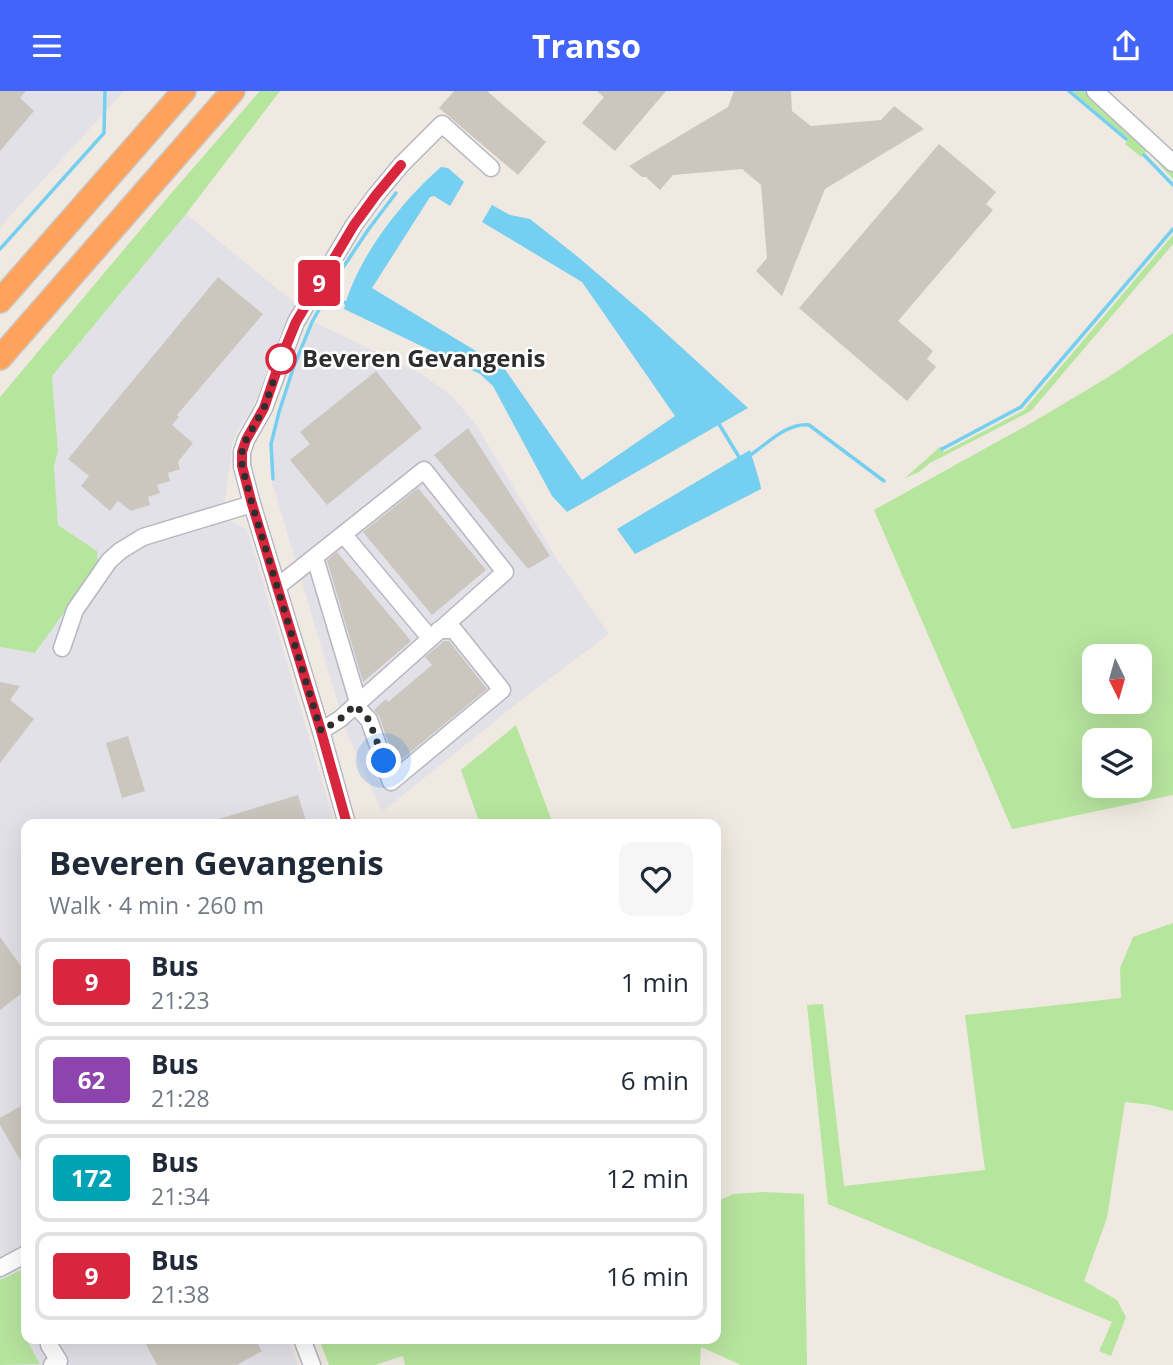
<!DOCTYPE html>
<meta charset="utf-8">
<style>
body{margin:0;font-family:"Open Sans",sans-serif;background:#f6f6f7;color:#1f2937;height:100vh;display:flex;flex-direction:column;font-size:26px;white-space:nowrap}
*{box-sizing:border-box;margin:0}
p{font-size:23px;color:#747a83}
.icon{flex:none;width:38px;height:38px;fill:none;stroke:currentColor;stroke-width:2;stroke-linecap:round;stroke-linejoin:round}
.map{position:relative;flex:1;overflow:hidden}
.sheet{position:absolute;left:21px;top:728px;width:700px;height:525px;display:flex;flex-direction:column;background:#fff;border-radius:14px;box-shadow:0 7px 28px #0002}
.sheet>*{flex:none}
.badge{padding:0 14px;border-radius:5px;font-size:24px;line-height:46px}
.needle{width:46px;rotate:175deg}
.buttons{position:absolute;left:1082px;top:553px;display:grid;gap:14px}
.buttons a{display:grid;place-items:center;width:70px;height:70px;border-radius:14px;background:#fff;box-shadow:0 7px 28px #0002;font-size:35px}
.you{position:absolute;width:35px;height:35px;margin:-18px;border:5px solid #fff;border-radius:50%;background:#1a73e8;box-shadow:0 0 0 10px #1a73e833}
.map>.badge{position:absolute;translate:-50% -50%;box-shadow:0 0 0 4px #fff}
.round{display:grid;place-items:center;flex:none;width:74px;height:74px;border-radius:14px;background:#f6f6f7}
.overview{display:flex;align-items:center;justify-content:space-between;height:119px;padding:0 28px}
h1{font-size:33px;font-weight:700;line-height:52px}
ul{padding:0;list-style:none}
li{display:flex;align-items:center;gap:21px;height:88px;margin:0 14px 10px;padding:0 14px;border:4px solid #e0e1e3;border-radius:14px}
li div{flex:1}
li b{display:block;font-size:26px}
li em{font-style:normal}
li .badge{min-width:77px;font-weight:700;text-align:center}
header{display:flex;justify-content:space-between;align-items:center;height:91px;padding:0 28px;background:#4264fb;color:#fff;font-size:32px;font-weight:700}
.map>svg:first-child{display:block}
.industrial{fill:#e3e1e8}
.green{fill:#b6e59e;fill-rule:evenodd}
.water{fill:#75cff0}
.lines{fill:none;stroke-linecap:round;stroke-linejoin:round}
.stream{stroke:#75cff0;stroke-width:3.5}
.building{fill:#cbc7bf}
.minor-casing{stroke:#b4b7c1;stroke-width:19}
.highway-casing{stroke:#c9c9c9;stroke-width:26}
.minor{stroke:#fff;stroke-width:16}
.highway{stroke:#ffa35c;stroke-width:23}
.line-casing{stroke:#fff;stroke-width:16}
.line{stroke:#d7263d;stroke-width:10}
.walk{stroke:#2e2e2e;stroke-width:7;stroke-dasharray:0 12.6}
.stop-dot{fill:#fff;stroke:#d7263d;stroke-width:3.5}
.labels{text-anchor:middle;stroke-width:5;stroke-linejoin:round;paint-order:stroke}
.stop-label{font-size:24px;font-weight:bold;fill:#2e2e2e;stroke:#fff;text-anchor:start}
</style>
<header><svg class="icon" aria-label="menu" viewBox="0 0 24 24"><path d="M4 6h16M4 12h16M4 18h16"/></svg>Transo<svg class="icon" aria-label="share" viewBox="0 0 24 24"><path d="M12 15V3M7 8l5-5 5 5M5 13v7h14v-7"/></svg></header>
<div class="map">
<svg width="1173" height="1274" viewBox="0 0 1173 1274">
<rect width="100%" height="100%" fill="#efe9e1"/>
<!-- industrial -->
<g class="industrial">
<polygon points="0,0 124,0 0,136"/>
<polygon points="186,123 297,214 251,320 237,340 232,354 225,411 229,429 247,438 335,733 26,733 26,1248 288,1248 298,1274 0,1274 0,556 36,562 97,460 58,434 54,375 58,360 52,285"/>
<polygon points="314,231 423,284 452,305 476,334 558,470 609,543 520,610 382,721 347,642 272,391 275,390 272,370 273,352 280,321 296,275"/>
</g>
<!-- green -->
<g class="green">
<polygon points="260,0 280,0 186,123 52,285 58,360 54,375 58,434 97,460 98,474 35,562 0,556 0,306 168,106"/>
<polygon points="1072,0 1089,0 1173,77 1173,88 1147,60 1141,66 1125,53 1128,48"/>
<polygon points="1173,144 1173,153 1031,320 930,372 919,381 905,387 941,355 944,361 1024,319"/>
<path d="M1173,242V704L1012,738L874,419L1033,331L1110,285ZM1094,565H1139V611H1094ZM1094,649H1139V695H1094Z"/>
<polygon points="516,634 553,733 480,733 461,679"/>
<polygon points="1173,832 1173,1020 1151,1014 1125,1011 1107,1127 1084,1190 1117,1209 1126,1226 1111,1265 1099,1260 1112,1231 828,1113 807,914 823,913 844,1095 985,1079 965,924 1121,907 1120,877 1133,846"/>
<polygon points="764,1101 804,1103 807,1274 741,1274 701,1256 700,1274 405,1274 403,1265 375,1274 329,1274 319,1248 716,1248 716,1111 733,1103"/>
<polygon points="26,1177 26,1248 40,1273 0,1274 0,1189"/>
</g>
<!-- water -->
<g class="water">
<path d="M441,76L448,77L464,91L450,115L434,105L430,106L372,197L504,277L582,389L675,325L582,191L482,131L492,114L510,124L530,128L578,166L647,225L748,317L567,421L552,405L493,295L480,283L344,218C357,167 401,111 441,76Z"/>
<polygon points="750,359 760,392 761,398 635,463 617,438"/>
</g>
<g class="lines">
<!-- stream -->
<g class="stream">
<polyline points="1069,0 1126,48"/>
<polyline points="1144,64 1173,94"/>
<polyline points="0,158 104,42 105,0"/>
<polyline points="327,205 346,212"/>
<polyline points="719,333 739,366"/>
<polyline points="942,358 1021,316 1173,138"/>
<path d="M752,363C769,351 787,332 809,334L884,390"/>
<polyline points="273,388 271,353 279,321 294,275 312,231 342,178 368,139 396,102"/>
</g>
</g>
<!-- building -->
<g class="building">
<polygon points="0,0 26,0 20,7 34,20 0,60"/>
<polygon points="454,0 487,0 546,51 518,84 439,17"/>
<polygon points="597,0 666,0 615,60 582,32 604,6"/>
<polygon points="734,0 791,0 792,20 811,35 881,29 894,15 924,38 825,98 782,205 756,180 767,167 761,94 742,78 673,84 660,99 646,86 642,86 629,75 728,16"/>
<polygon points="939,53 996,101 986,113 993,119 898,230 933,260 927,268 936,276 907,310 799,217"/>
<polygon points="218,186 263,223 177,324 179,326 172,334 193,352 178,371 180,378 168,382 170,390 157,394 160,402 148,406 150,414 131,420 118,410 110,420 81,395 89,385 68,368"/>
<polygon points="376,280 422,337 327,414 290,369 310,353 300,341"/>
<polygon points="468,337 550,465 528,478 434,364"/>
<polygon points="418,397 486,479 432,524 363,441"/>
<polygon points="337,461 411,550 363,591 327,470"/>
<polygon points="444,550 449,550 487,598 396,673 379,625 374,619 386,608 388,611 432,574 425,566"/>
<polygon points="0,591 20,595 10,609 34,628 0,672"/>
<polygon points="128,645 145,700 122,707 106,652"/>
<polygon points="298,704 307,733 210,733 209,731"/>
<polygon points="0,846 26,882 26,899 0,919"/>
<polygon points="26,1012 26,1079 0,1034 0,1027"/>
<polygon points="143,1248 255,1248 262,1260 237,1274 157,1274"/>
</g>
<g class="lines">
<defs>
<g id="minor">
<polyline points="1095,0 1173,72"/>
<polyline points="344,444 430,547"/>
<polyline points="315,467 358,611"/>
<polyline points="277,496 424,379 505,481 340,628 321,640"/>
<polyline points="62,557 75,519 109,470 120,460 143,446 252,413"/>
<polyline points="355,614 369,629 391,691 502,599 454,539 439,539"/>
<polyline points="347,733 321,640 252,413 242,375 242,361 246,349 264,317 296,231 354,134 376,104 401,74 442,33 491,77"/>
<polyline points="0,1177 26,1163"/>
<polyline points="302,1248 312,1274"/>
<polyline points="49,1254 59,1270 52,1274"/>
</g>
<g id="highway">
<polyline points="0,210 184,0"/>
<polyline points="0,267 233,0"/>
</g>
</defs>
<!-- minor casing -->
<use href="#minor" class="minor-casing"/>
<!-- highway casing -->
<use href="#highway" class="highway-casing"/>
<!-- minor -->
<use href="#minor" class="minor"/>
<!-- highway -->
<use href="#highway" class="highway"/>
</g>
<g class="lines">
<defs>
<polyline id="line" points="347,733 321,640 252,413 242,375 242,361 246,349 264,317 280,270 296,231 354,134 376,104 401,74"/>
</defs>
<!-- line casing -->
<use href="#line" class="line-casing"/>
<!-- line -->
<use href="#line" class="line"/>
<!-- walk -->
<polyline class="walk" points="281,268 264,317 246,349 242,361 242,375 252,413 321,640 340,628 355,614 369,629 384,670"/>
</g>
<!-- markers -->
<circle class="stop-dot" cx="281" cy="268" r="14"/>
<g class="labels">
<!-- stop labels -->
<g class="stop-label">
<text x="302" y="276">Beveren Gevangenis</text>
</g>
</g>
</svg>
<div class="buttons">
<a><svg class="needle" viewBox="-14 -14 28 28"><path d="M0-13l5 13h-10z" fill="#e53935"/><path d="M0 13l5-13h-10z" fill="#747a83"/></svg></a>
<a><svg class="icon" aria-label="layers" viewBox="0 0 24 24"><path d="M12 4l9 5-9 5-9-5zM3 14l9 5 9-5"/></svg></a>
</div>
<div class="you" style="left:384px;top:670px"></div>
<b class="badge" style="left:319px;top:192px;background:#d7263d;color:#fff">9</b>
<section class="sheet">
<div class="overview"><div><h1>Beveren Gevangenis</h1><p>Walk · 4 min · 260 m</p></div><a class="round"><svg class="icon" aria-label="heart" viewBox="0 0 24 24"><path d="M12 20l-8-8c-3-5 5-10 8-4 3-6 11-1 8 4z"/></svg></a></div>
<ul>
<li><span class="badge" style="background:#d7263d;color:#fff">9</span><div><b>Bus</b><p>21:23</p></div><em>1 min</em></li>
<li><span class="badge" style="background:#8e44ad;color:#fff">62</span><div><b>Bus</b><p>21:28</p></div><em>6 min</em></li>
<li><span class="badge" style="background:#00a3b4;color:#fff">172</span><div><b>Bus</b><p>21:34</p></div><em>12 min</em></li>
<li><span class="badge" style="background:#d7263d;color:#fff">9</span><div><b>Bus</b><p>21:38</p></div><em>16 min</em></li>
</ul>
</section>
</div>
